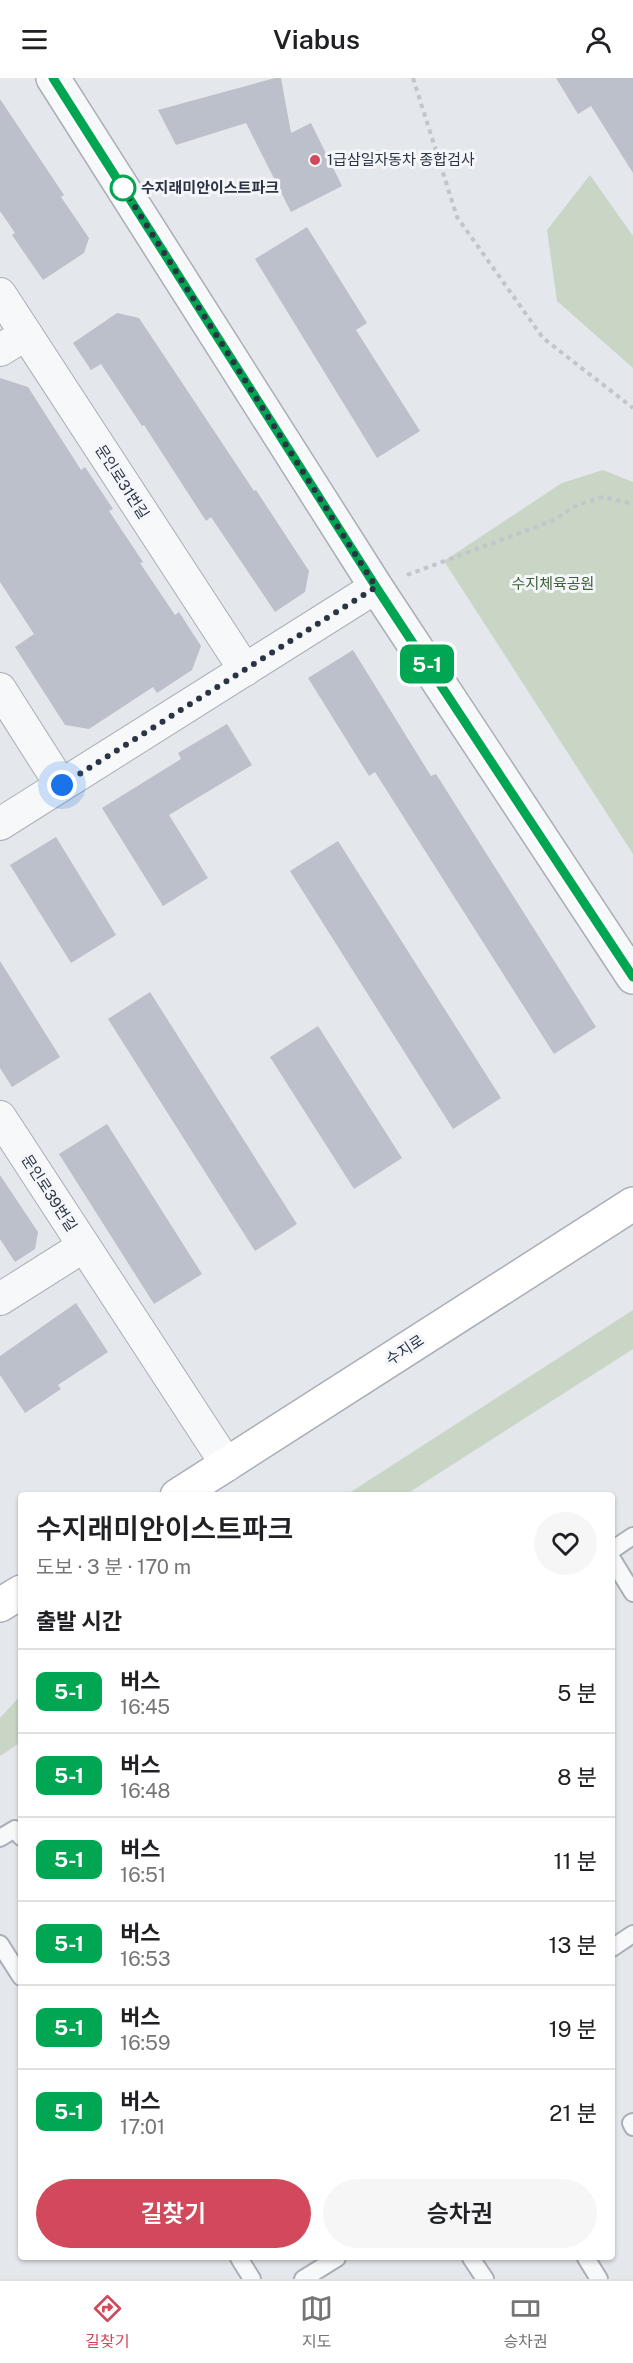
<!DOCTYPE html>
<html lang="ko">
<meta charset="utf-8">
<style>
body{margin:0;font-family:"Public Sans","Noto Sans KR",sans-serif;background:#f6f6f6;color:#202124;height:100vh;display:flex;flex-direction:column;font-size:22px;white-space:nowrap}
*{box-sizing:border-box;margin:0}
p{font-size:20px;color:#757577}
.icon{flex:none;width:33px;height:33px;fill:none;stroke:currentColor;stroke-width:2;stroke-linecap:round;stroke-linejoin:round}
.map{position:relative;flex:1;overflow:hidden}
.panel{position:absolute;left:18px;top:1414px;width:597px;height:768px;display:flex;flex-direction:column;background:#fff;border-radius:6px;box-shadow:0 2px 4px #0004}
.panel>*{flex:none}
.badge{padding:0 12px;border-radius:9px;font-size:21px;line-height:39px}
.you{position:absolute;width:30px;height:30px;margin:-15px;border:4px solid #fff;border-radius:50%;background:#1a73e8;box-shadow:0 0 0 9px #1a73e833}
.map>.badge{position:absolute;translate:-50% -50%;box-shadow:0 0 0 3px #fff}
h2{padding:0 18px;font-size:22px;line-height:54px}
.round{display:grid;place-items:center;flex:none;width:63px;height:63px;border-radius:32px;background:#f6f6f6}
.summary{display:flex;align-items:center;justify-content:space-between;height:102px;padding:0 18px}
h1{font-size:28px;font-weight:600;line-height:45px}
.cta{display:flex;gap:12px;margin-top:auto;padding:12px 18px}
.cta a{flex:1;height:69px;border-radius:36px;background:#d1495b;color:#fff;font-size:24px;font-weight:600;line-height:69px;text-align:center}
.cta a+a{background:#f6f6f6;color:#202124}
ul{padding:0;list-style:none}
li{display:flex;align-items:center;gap:18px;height:84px;padding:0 18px;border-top:2px solid #e0e0e0}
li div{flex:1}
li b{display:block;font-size:22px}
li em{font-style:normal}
li .badge{min-width:66px;font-weight:700;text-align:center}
header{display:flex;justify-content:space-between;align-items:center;height:78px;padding:0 18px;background:#fff;font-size:27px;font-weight:600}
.tabs{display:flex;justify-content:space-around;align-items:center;height:84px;border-top:2px solid #e0e0e0;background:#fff;font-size:16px;color:#757577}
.tabs a{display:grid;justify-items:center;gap:3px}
.tabs .current{color:#d1495b}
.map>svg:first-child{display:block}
.green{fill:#c9d6c5}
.building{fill:#bbc0ca}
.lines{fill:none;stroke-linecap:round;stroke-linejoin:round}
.service-casing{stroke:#a9aeb7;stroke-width:20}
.minor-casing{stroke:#a9aeb7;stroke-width:34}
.tertiary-casing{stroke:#a9aeb7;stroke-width:36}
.secondary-casing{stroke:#a9aeb7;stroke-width:36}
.path{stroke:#c2c5cb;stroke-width:4;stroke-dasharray:4.5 4.5;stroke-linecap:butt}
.service{stroke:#f7f8fa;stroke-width:16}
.minor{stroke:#f7f8fa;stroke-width:32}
.tertiary{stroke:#f7f8fa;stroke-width:33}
.secondary{stroke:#fff;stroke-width:33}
.line-casing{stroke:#fff;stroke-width:14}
.line{stroke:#00a651;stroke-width:9}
.walk{stroke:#2b3445;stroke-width:6;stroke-dasharray:0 10.8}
.poi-dot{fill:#d1495b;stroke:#f4f6f9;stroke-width:2}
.stop-dot{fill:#fff;stroke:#00a651;stroke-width:3}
.labels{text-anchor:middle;stroke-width:6;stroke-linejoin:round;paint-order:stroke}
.poi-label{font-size:15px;fill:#2b3445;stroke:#f4f6f9;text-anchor:start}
.stop-label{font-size:15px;font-weight:bold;fill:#2b3445;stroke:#f4f6f9;text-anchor:start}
.street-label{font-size:15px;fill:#2b3445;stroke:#f4f6f9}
.park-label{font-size:15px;fill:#3f6138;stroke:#f4f6f9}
</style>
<header><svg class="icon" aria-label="menu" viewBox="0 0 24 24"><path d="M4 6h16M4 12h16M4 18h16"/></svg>Viabus<svg class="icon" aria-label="person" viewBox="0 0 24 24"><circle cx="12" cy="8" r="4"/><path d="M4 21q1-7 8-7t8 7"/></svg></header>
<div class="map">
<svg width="633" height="2201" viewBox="0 0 633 2201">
<rect width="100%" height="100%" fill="#e4e7ec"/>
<!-- green -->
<g class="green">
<polygon points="590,97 633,158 633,290 557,223 547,152"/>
<polygon points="603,392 633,404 633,776 444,483 562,405"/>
<polygon points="633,1232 633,1271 405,1417 346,1417"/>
<polygon points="21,1617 21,1664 0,1678 0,1640"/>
</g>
<!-- building -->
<g class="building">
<polygon points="275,0 281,0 291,55 311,45 342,108 291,134 246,45 176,67 158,32"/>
<polygon points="556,0 633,0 633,95 591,28 578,36"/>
<polygon points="0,21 64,117 61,119 89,160 84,175 43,202 12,157 15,155 0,133"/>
<polygon points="307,149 367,245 356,252 420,353 377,380 255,181"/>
<polygon points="117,235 139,240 254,413 256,412 309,493 305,514 275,534 211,439 206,443 144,347 142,348 101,286 91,292 73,265"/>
<polygon points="0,300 28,309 81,392 85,389 113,431 109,433 143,484 140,485 175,537 179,534 201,568 192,592 157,615 153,609 89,651 65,647 15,569 34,556 0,504"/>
<polygon points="353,572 431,698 436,696 596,949 554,976 375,694 369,698 308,600"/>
<polygon points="227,646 252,687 169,737 208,800 163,828 102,730 181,681 178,675"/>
<polygon points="56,759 116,857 71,885 10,787"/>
<polygon points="338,763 501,1020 453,1051 290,793"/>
<polygon points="0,883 60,979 12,1009 0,990"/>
<polygon points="150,914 297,1146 255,1173 108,941"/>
<polygon points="318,948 402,1080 354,1111 270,979"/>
<polygon points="107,1046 202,1196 154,1226 59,1076"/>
<polygon points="0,1097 38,1154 35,1171 15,1184 0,1161"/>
<polygon points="76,1225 108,1274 58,1307 61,1311 25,1335 0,1297 0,1278"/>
</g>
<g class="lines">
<defs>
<g id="service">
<polyline points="612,1472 633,1458"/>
<polyline points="612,1481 633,1515"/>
<polyline points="0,1760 15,1751 21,1759"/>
<polyline points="0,1866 21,1899"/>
<polyline points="612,1870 633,1856"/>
<polyline points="633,2044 631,2045 633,2049"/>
<polyline points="239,2180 252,2201"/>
<polyline points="471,2180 485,2201"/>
<polyline points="586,2180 599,2201"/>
<polyline points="303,2201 337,2180"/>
</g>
<g id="minor">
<polyline points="0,216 245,592"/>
<polyline points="0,272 26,256"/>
<polyline points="0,611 61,707"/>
<polyline points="0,746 376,509"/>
<polyline points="0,1039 227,1387"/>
<polyline points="0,1221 84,1168"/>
</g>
<polyline id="tertiary" points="53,0 376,509 633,899"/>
<g id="secondary">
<polyline points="177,1418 633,1126"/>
<polyline points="0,1527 21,1514"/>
</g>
</defs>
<!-- service casing -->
<use href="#service" class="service-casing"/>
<!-- minor casing -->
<use href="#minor" class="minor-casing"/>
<!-- tertiary casing -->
<use href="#tertiary" class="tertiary-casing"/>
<!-- secondary casing -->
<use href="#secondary" class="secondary-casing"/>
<!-- path -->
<g class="path">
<polyline points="413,0 457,139 543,260 633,330"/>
<polyline points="407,497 552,443 577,427 603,419 633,426"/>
</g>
<!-- service -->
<use href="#service" class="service"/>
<!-- minor -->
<use href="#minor" class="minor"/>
<!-- tertiary -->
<use href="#tertiary" class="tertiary"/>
<!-- secondary -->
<use href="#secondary" class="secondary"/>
</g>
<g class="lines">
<defs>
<polyline id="line" points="53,0 376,509 633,899"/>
</defs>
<!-- line casing -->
<use href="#line" class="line-casing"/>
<!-- line -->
<use href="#line" class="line"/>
<!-- walk -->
<polyline class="walk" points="62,707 376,509 123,110"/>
</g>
<!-- markers -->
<circle class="poi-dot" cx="315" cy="82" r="6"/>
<circle class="stop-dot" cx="123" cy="110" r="12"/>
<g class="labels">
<!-- poi labels -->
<g class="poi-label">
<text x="327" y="87">1급삼일자동차 종합검사</text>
</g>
<!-- stop labels -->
<g class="stop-label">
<text x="141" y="115">수지래미안이스트파크</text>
</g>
<!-- street labels -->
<g class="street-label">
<text transform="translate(122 404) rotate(57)" y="5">문인로31번길</text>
<text transform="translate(49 1115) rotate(57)" y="5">문인로39번길</text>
<text transform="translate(405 1272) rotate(-33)" y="5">수지로</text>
</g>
<!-- park labels -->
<g class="park-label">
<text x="553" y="511">수지체육공원</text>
</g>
</g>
</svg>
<div class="you" style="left:62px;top:707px"></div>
<b class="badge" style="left:427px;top:586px;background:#00a651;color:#fff">5-1</b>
<section class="panel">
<div class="summary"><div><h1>수지래미안이스트파크</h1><p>도보 · 3 분 · 170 m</p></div><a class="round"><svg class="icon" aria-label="heart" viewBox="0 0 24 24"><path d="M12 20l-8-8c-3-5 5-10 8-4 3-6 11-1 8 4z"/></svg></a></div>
<h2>출발 시간</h2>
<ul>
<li><span class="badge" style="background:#00a651;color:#fff">5-1</span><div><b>버스</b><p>16:45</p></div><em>5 분</em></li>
<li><span class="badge" style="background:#00a651;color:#fff">5-1</span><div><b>버스</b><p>16:48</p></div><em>8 분</em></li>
<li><span class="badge" style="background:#00a651;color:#fff">5-1</span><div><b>버스</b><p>16:51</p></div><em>11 분</em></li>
<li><span class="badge" style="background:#00a651;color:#fff">5-1</span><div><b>버스</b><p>16:53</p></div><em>13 분</em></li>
<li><span class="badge" style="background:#00a651;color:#fff">5-1</span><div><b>버스</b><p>16:59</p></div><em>19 분</em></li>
<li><span class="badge" style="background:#00a651;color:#fff">5-1</span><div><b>버스</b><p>17:01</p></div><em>21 분</em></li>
</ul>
<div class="cta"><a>길찾기</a><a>승차권</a></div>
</section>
</div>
<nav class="tabs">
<a class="current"><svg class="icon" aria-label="directions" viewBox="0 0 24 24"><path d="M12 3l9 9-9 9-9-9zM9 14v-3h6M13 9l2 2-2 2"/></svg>길찾기</a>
<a><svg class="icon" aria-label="map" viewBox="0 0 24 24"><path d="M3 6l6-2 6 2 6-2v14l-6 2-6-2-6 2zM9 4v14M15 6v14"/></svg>지도</a>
<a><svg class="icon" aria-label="tickets" viewBox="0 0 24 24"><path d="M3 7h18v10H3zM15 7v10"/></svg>승차권</a>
</nav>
